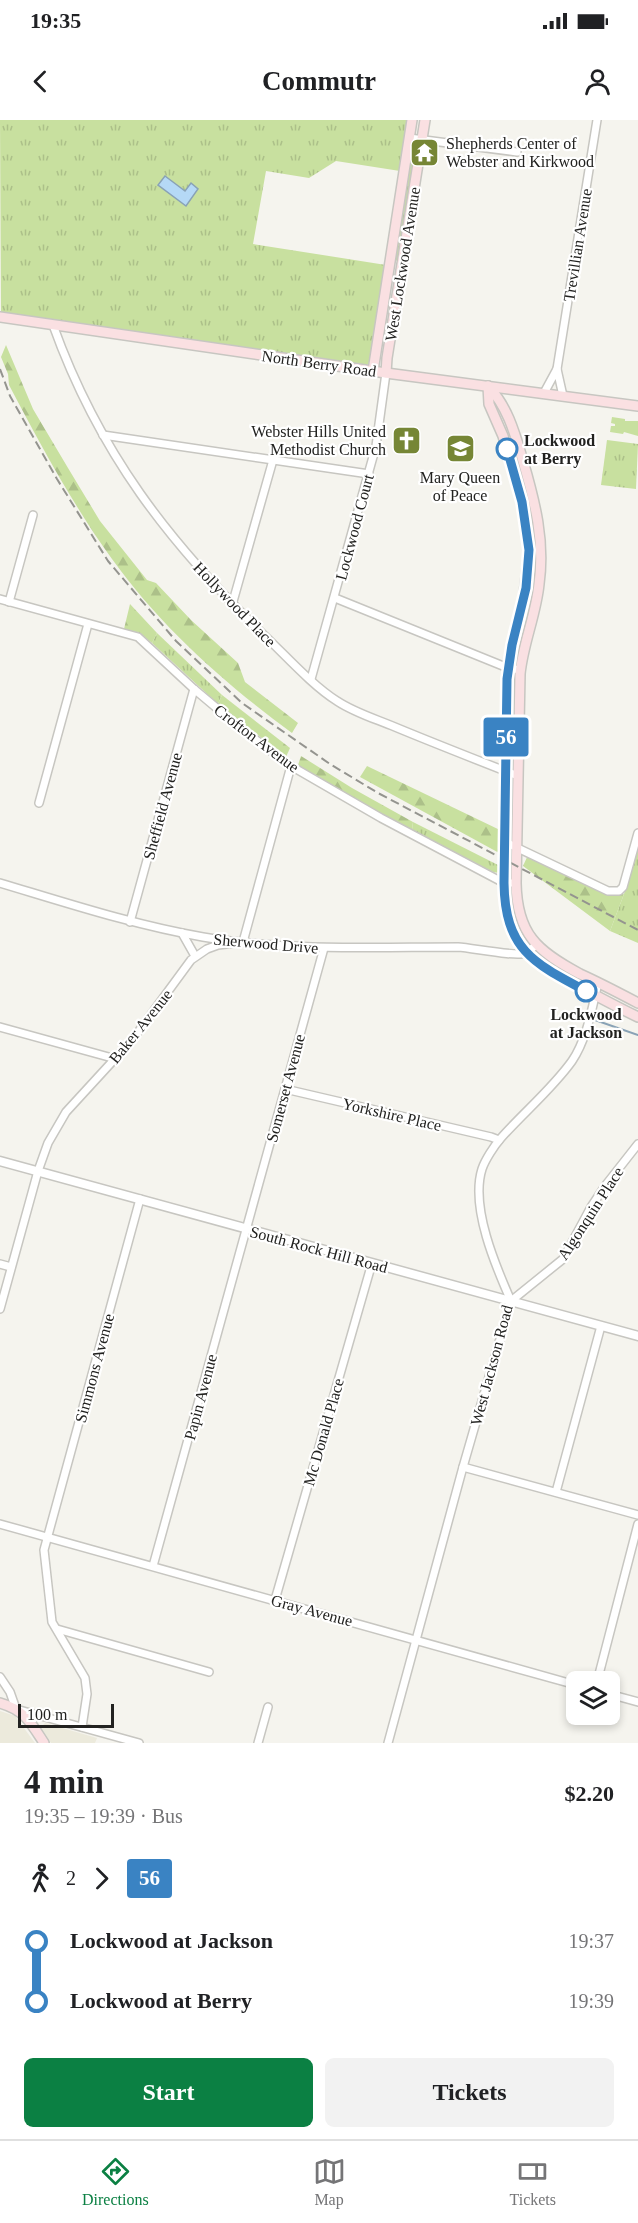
<!DOCTYPE html>
<meta charset="utf-8">
<style>
body{margin:0;font-family:"Times New Roman",serif;background:#f2f2f2;color:#202124;height:100vh;display:flex;flex-direction:column;font-size:22px;white-space:nowrap}
*{box-sizing:border-box;margin:0}
p{font-size:20px;color:#757577}
.icon{flex:none;width:33px;height:33px;fill:none;stroke:currentColor;stroke-width:2;stroke-linecap:round;stroke-linejoin:round}
.map{position:relative;height:1623px;overflow:hidden}
.side{display:flex;flex-direction:column;background:#fff;flex:1}
.side>*{flex:none}
.badge{padding:0 12px;border-radius:4px;font-size:21px;line-height:39px}
.buttons{position:absolute;left:566px;top:1551px;display:grid;gap:12px}
.buttons a{display:grid;place-items:center;width:54px;height:54px;border-radius:9px;background:#fff;box-shadow:0 3px 9px #0003;font-size:30px}
.scale{position:absolute;left:18px;bottom:15px;width:96px;box-sizing:border-box;padding-left:6px;border:3px solid #222220;border-top:0;font-size:16px;line-height:21px;white-space:nowrap;color:#222220;-webkit-text-stroke:4px #fff;paint-order:stroke}
.map>.badge{position:absolute;translate:-50% -50%;box-shadow:0 0 0 3px #fff}
.legs{display:flex;align-items:center;gap:9px;height:66px;padding:0 24px;font-size:20px}
.legs p{margin-inline-start:auto}
.overview{display:flex;align-items:center;justify-content:space-between;height:102px;padding:0 24px}
h1{font-size:33px;font-weight:700;line-height:45px}
.primary-button{display:flex;gap:12px;margin-top:auto;padding:12px 24px}
.primary-button a{flex:1;height:69px;border-radius:9px;background:#0b8043;color:#fff;font-size:24px;font-weight:700;line-height:69px;text-align:center}
.primary-button a+a{background:#f2f2f2;color:#202124}
ul{padding:0 24px;list-style:none}
li{display:flex;align-items:center;gap:21px;height:60px;font-size:22px}
li i{display:grid;place-items:center;width:9px;height:100%;margin:0 8px;background:currentColor}
li i::after{content:'';width:15px;height:15px;margin:-8px;border:4px solid;border-radius:50%;background:#fff}
li p{margin-inline-start:auto}
li:first-child i{background:linear-gradient(#0000 50%,currentColor 0)}
li:last-child i{background:linear-gradient(currentColor 50%,#0000 0)}
.status{display:flex;justify-content:space-between;align-items:center;height:42px;padding:0 30px;background:#fff;direction:ltr}
.status svg{height:16px;fill:currentColor}
header{display:flex;justify-content:space-between;align-items:center;height:78px;padding:0 24px;background:#fff;font-size:27px;font-weight:700}
.tabs{display:flex;justify-content:space-around;align-items:center;height:84px;border-top:2px solid #e0e0e0;background:#fff;font-size:16px;color:#757577}
.tabs a{display:grid;justify-items:center;gap:3px}
.tabs .selected{color:#0b8043}
.map>svg:first-child{display:block}
.built{fill:#eceadc}
.grass{fill:url(#grass-tufts)}
.forest{fill:url(#forest-firs)}
.pitch{fill:#c8e09f}
.water{fill:#b5d9f6;stroke:#89a2b6;stroke-width:1.5}
.lines{fill:none;stroke-linecap:round;stroke-linejoin:round}
.stream{stroke:#89a2b6;stroke-width:2}
.minor-casing{stroke:#c7c6c1;stroke-width:10}
.tertiary-casing{stroke:#c7c6c1;stroke-width:11}
.secondary-casing{stroke:#c7c6c1;stroke-width:12}
.minor{stroke:#fff;stroke-width:7}
.tertiary{stroke:#fff;stroke-width:8}
.secondary{stroke:#fae0e2;stroke-width:9}
.rail{stroke:#94948f;stroke-width:2;stroke-dasharray:9 4.5;stroke-linecap:butt}
.line-1-casing{stroke:#fff;stroke-width:14}
.line-1{stroke:#3a83c3;stroke-width:9}
.stop-1-dot{fill:#fff;stroke:#3a83c3;stroke-width:3}
.labels{text-anchor:middle;stroke-width:4.5;stroke-linejoin:round;paint-order:stroke}
.poi-label{font-size:16px;fill:#222220;stroke:#fff;text-anchor:start}
.street-label{font-size:16px;fill:#222220;stroke:#fff}
.stop-label{font-size:16px;font-weight:bold;fill:#222220;stroke:#fff;text-anchor:start}
</style>
<div class="status"><b>19:35</b><svg viewBox="0 0 49 12"><path d="M0 12V9h3v3zM5 12V6h3v6zM10 12V3h3v9zM15 12V0h3v12zM26 1h20v11H26zM47 4h2v5h-2z"/></svg></div>
<header><svg class="icon" aria-label="back" viewBox="0 0 24 24"><path d="M15 5l-7 7 7 7"/></svg>Commutr<svg class="icon" aria-label="person" viewBox="0 0 24 24"><circle cx="12" cy="8" r="4"/><path d="M4 21q1-7 8-7t8 7"/></svg></header>
<div class="map">
<svg width="638" height="1623" viewBox="0 0 638 1623">
<defs>
<pattern id="grass-tufts" width="24" height="20" patternUnits="userSpaceOnUse" patternTransform="scale(1.5)"><rect width="24" height="20" fill="#c8e09f"/><path d="M3 7l-1-3M5 7V3M7 7l1-3M15 17l-1-3M17 17v-4M19 17l1-3" fill="none" stroke="#acc089"/></pattern>
<pattern id="forest-firs" width="22" height="20" patternUnits="userSpaceOnUse" patternTransform="scale(1.5)"><rect width="22" height="20" fill="#c8e09f"/><path d="M5 1l3.5 6h-7zM16 11l3.5 6h-7z" fill="#acc089"/></pattern>
</defs>
<rect width="100%" height="100%" fill="#f5f4ee"/>
<!-- built -->
<g class="built">
<polygon points="0,1591 15,1596 35,1623 0,1623"/>
<polygon points="45,1603 97,1618 95,1623 51,1623 41,1607"/>
</g>
<!-- grass -->
<g class="grass">
<polygon points="0,0 408,0 400,51 336,41 309,58 266,51 253,124 386,145 369,244 366,245 1,192"/>
<polygon points="413,24 417,26 400,141 393,140"/>
<polygon points="607,320 638,324 636,369 601,365"/>
<polygon points="157,513 222,575 218,584 152,523"/>
<polygon points="413,702 500,746 499,753 493,752 412,710"/>
<polygon points="638,724 638,823 610,811 624,774"/>
</g>
<!-- forest -->
<g class="forest">
<path d="M6,225L33,289L68,348L100,401L147,460L156,463L191,500L238,543L245,562L298,603L292,613C224,563 161,507 112,439C74,387 39,322 9,265L8,254L1,237Z"/>
<polygon points="130,484 157,513 152,523 143,516 124,509"/>
<polygon points="222,575 290,628 286,637 218,584"/>
<polygon points="301,636 352,668 413,702 412,710 357,681 298,645"/>
<polygon points="367,646 502,711 501,734 360,657"/>
<polygon points="528,735 609,775 624,774 610,811 523,746"/>
</g>
<!-- pitch -->
<polygon class="pitch" points="612,297 625,299 625,301 638,301 638,316 624,312 623,314 610,312 611,306 615,306 615,304 611,303"/>
<!-- water -->
<polygon class="water" points="165,56 185,71 191,63 198,69 186,86 158,65"/>
<g class="lines">
<!-- stream -->
<polyline class="stream" points="595,900 638,915"/>
<defs>
<g id="minor">
<polyline points="409,18 517,32"/>
<path d="M53,205C99,333 169,423 266,517C287,537 313,566 337,581C355,593 376,599 395,607C436,624 477,640 518,656"/>
<polyline points="557,249 597,0"/>
<polyline points="544,273 557,249 563,276"/>
<polyline points="103,315 369,354"/>
<polyline points="335,478 508,548 520,550"/>
<polyline points="0,479 138,517 194,569 244,611 291,646 381,698 504,763 516,763"/>
<polyline points="9,482 33,395"/>
<polyline points="232,485 273,340"/>
<polyline points="311,559 376,326 386,253"/>
<polyline points="39,683 88,504"/>
<polyline points="505,722 608,771 619,771 623,767 638,713"/>
<path d="M0,763C67,783 134,805 203,817C287,831 373,827 458,827C473,828 516,837 526,833C529,832 533,827 536,825"/>
<polyline points="130,802 194,569"/>
<polyline points="182,813 195,836"/>
<polyline points="0,907 116,939"/>
<polyline points="285,969 491,1017 499,1020"/>
<polyline points="0,1144 11,1147"/>
<polyline points="511,1181 563,1139 591,1087 605,1066 638,1024"/>
<polyline points="0,1189 38,1051 48,1023 66,992 133,919 191,840 207,829 218,825 243,822 291,646"/>
<polyline points="463,1347 638,1395"/>
<polyline points="556,1372 601,1206"/>
<polyline points="0,1404 576,1565"/>
<polyline points="153,1446 324,828"/>
<polyline points="275,1480 372,1143"/>
<polyline points="57,1509 209,1552"/>
<polyline points="0,1557 10,1572 16,1589 139,1623"/>
<polyline points="597,1562 638,1404"/>
<polyline points="609,1574 638,1582"/>
<polyline points="82,1607 87,1574 85,1558 52,1502 44,1430 140,1079"/>
<polyline points="258,1623 268,1587"/>
<path d="M388,1623L463,1347L511,1181C496,1147 470,1087 482,1049C485,1040 494,1026 501,1018C524,992 552,969 572,941C587,919 592,888 598,863"/>
</g>
<polyline id="tertiary" points="0,1041 638,1216"/>
<g id="secondary">
<polyline points="0,197 386,253 638,286"/>
<polyline points="373,251 412,0"/>
<polyline points="386,253 387,238 425,0"/>
<path d="M488,266L489,284L503,316L522,382L529,430L524,475L512,525L507,559L504,763C505,822 527,840 576,865C597,876 617,887 638,897"/>
<path d="M488,266C508,287 515,314 523,341C535,382 545,421 539,464C536,495 523,523 520,554L516,763C517,814 537,831 580,854C600,863 619,873 638,883"/>
<path d="M0,1583C25,1590 31,1603 44,1623"/>
</g>
</defs>
<!-- minor casing -->
<use href="#minor" class="minor-casing"/>
<!-- tertiary casing -->
<use href="#tertiary" class="tertiary-casing"/>
<!-- secondary casing -->
<use href="#secondary" class="secondary-casing"/>
<!-- minor -->
<use href="#minor" class="minor"/>
<!-- tertiary -->
<use href="#tertiary" class="tertiary"/>
<!-- secondary -->
<use href="#secondary" class="secondary"/>
<!-- rail -->
<polyline class="rail" points="0,249 10,276 57,359 108,441 176,521 242,583 330,644 378,673 638,810"/>
</g>
<g class="lines">
<defs>
<path id="line-1" d="M507,329L522,382L529,430L526,468L512,525L507,559L504,763C505,829 533,843 586,871"/>
</defs>
<!-- line-1 casing -->
<use href="#line-1" class="line-1-casing"/>
<!-- line-1 -->
<use href="#line-1" class="line-1"/>
</g>
<!-- icons -->
<defs>
<symbol id="temple-square" viewBox="-11 -11 22 22"><rect x="-9" y="-9" width="18" height="18" rx="4" fill="#768635" stroke="#fff"/><path d="M0-6L5-2H3V0L6.5 2.5H4V6H1.5V3h-3V6H-4V2.5H-6.5L-3 0V-2H-5Z" fill="#fff"/></symbol>
<symbol id="church-square" viewBox="-11 -11 22 22"><rect x="-9" y="-9" width="18" height="18" rx="4" fill="#768635" stroke="#fff"/><path d="M-1.2-6h2.4v3.5h3.3v2.4h-3.3V6h-2.4V-.1h-3.3v-2.4h3.3Z" fill="#fff"/></symbol>
<symbol id="school-square" viewBox="-11 -11 22 22"><rect x="-9" y="-9" width="18" height="18" rx="4" fill="#768635" stroke="#fff"/><path d="M0-5L7-2L0 1L-7-2ZM-4 1L0 2.5L4 1V4Q0 6-4 4Z" fill="#fff"/></symbol>
</defs>
<g fill-rule="evenodd">
<use href="#temple-square" x="408" y="16" width="33" height="33"/>
<use href="#church-square" x="390" y="304" width="33" height="33"/>
<use href="#school-square" x="444" y="312" width="33" height="33"/>
</g>
<!-- markers -->
<g class="stop-1-dot">
<circle cx="507" cy="329" r="10"/>
<circle cx="586" cy="871" r="10"/>
</g>
<g class="labels">
<!-- poi labels -->
<g class="poi-label">
<text x="446" y="29">Shepherds Center of<tspan x="446" dy="18">Webster and Kirkwood</tspan></text>
<text x="386" y="317" text-anchor="end">Webster Hills United<tspan x="386" dy="18">Methodist Church</tspan></text>
<text x="460" y="363" text-anchor="middle">Mary Queen<tspan x="460" dy="18">of Peace</tspan></text>
</g>
<!-- street labels -->
<g class="street-label">
<text transform="translate(577 125) rotate(-81)" y="6">Trevillian Avenue</text>
<text transform="translate(402 144) rotate(-81)" y="6">West Lockwood Avenue</text>
<text transform="translate(319 243) rotate(8)" y="6">North Berry Road</text>
<text transform="translate(354 407) rotate(-75)" y="6">Lockwood Court</text>
<text transform="translate(235 484) rotate(46)" y="6">Hollywood Place</text>
<text transform="translate(257 618) rotate(37)" y="6">Crofton Avenue</text>
<text transform="translate(162 686) rotate(-75)" y="6">Sheffield Avenue</text>
<text transform="translate(266 823) rotate(5)" y="6">Sherwood Drive</text>
<text transform="translate(140 906) rotate(-51)" y="6">Baker Avenue</text>
<text transform="translate(285 968) rotate(-75)" y="6">Somerset Avenue</text>
<text transform="translate(392 994) rotate(13)" y="6">Yorkshire Place</text>
<text transform="translate(590 1093) rotate(-57)" y="6">Algonquin Place</text>
<text transform="translate(319 1129) rotate(15)" y="6">South Rock Hill Road</text>
<text transform="translate(491 1245) rotate(-75)" y="6">West Jackson Road</text>
<text transform="translate(94 1248) rotate(-75)" y="6">Simmons Avenue</text>
<text transform="translate(200 1277) rotate(-75)" y="6">Papin Avenue</text>
<text transform="translate(323 1312) rotate(-74)" y="6">Mc Donald Place</text>
<text transform="translate(312 1490) rotate(15)" y="6">Gray Avenue</text>
</g>
<!-- stop labels -->
<g class="stop-label">
<text x="524" y="326">Lockwood<tspan x="524" dy="18">at Berry</tspan></text>
<text x="586" y="900" text-anchor="middle">Lockwood<tspan x="586" dy="18">at Jackson</tspan></text>
</g>
</g>
</svg>
<div class="buttons">
<a><svg class="icon" aria-label="layers" viewBox="0 0 24 24"><path d="M12 4l9 5-9 5-9-5zM3 14l9 5 9-5"/></svg></a>
</div>
<div class="scale">100 m</div>
<b class="badge" style="left:506px;top:617px;background:#3a83c3;color:#fff">56</b>
</div>
<section class="side">
<div class="overview"><div><h1>4 min</h1><p>19:35 – 19:39 · Bus</p></div><b>$2.20</b></div>
<div class="legs"><svg class="icon" aria-label="walk" viewBox="0 0 24 24"><circle cx="13" cy="4" r="2"/><path d="M13 8l-2 6 4 7M11 14l-3 7M7 12l3-4h3l4 4"/></svg>2<svg class="icon" aria-label="forward" viewBox="0 0 24 24"><path d="M9 5l7 7-7 7"/></svg><b class="badge" style="background:#3a83c3;color:#fff">56</b></div>
<ul>
<li><i style="color:#3a83c3"></i><b>Lockwood at Jackson</b><p>19:37</p></li>
<li><i style="color:#3a83c3"></i><b>Lockwood at Berry</b><p>19:39</p></li>
</ul>
<div class="primary-button"><a>Start</a><a>Tickets</a></div>
</section>
<nav class="tabs">
<a class="selected"><svg class="icon" aria-label="directions" viewBox="0 0 24 24"><path d="M12 3l9 9-9 9-9-9zM9 14v-3h6M13 9l2 2-2 2"/></svg>Directions</a>
<a><svg class="icon" aria-label="map" viewBox="0 0 24 24"><path d="M3 6l6-2 6 2 6-2v14l-6 2-6-2-6 2zM9 4v14M15 6v14"/></svg>Map</a>
<a><svg class="icon" aria-label="tickets" viewBox="0 0 24 24"><path d="M3 7h18v10H3zM15 7v10"/></svg>Tickets</a>
</nav>
